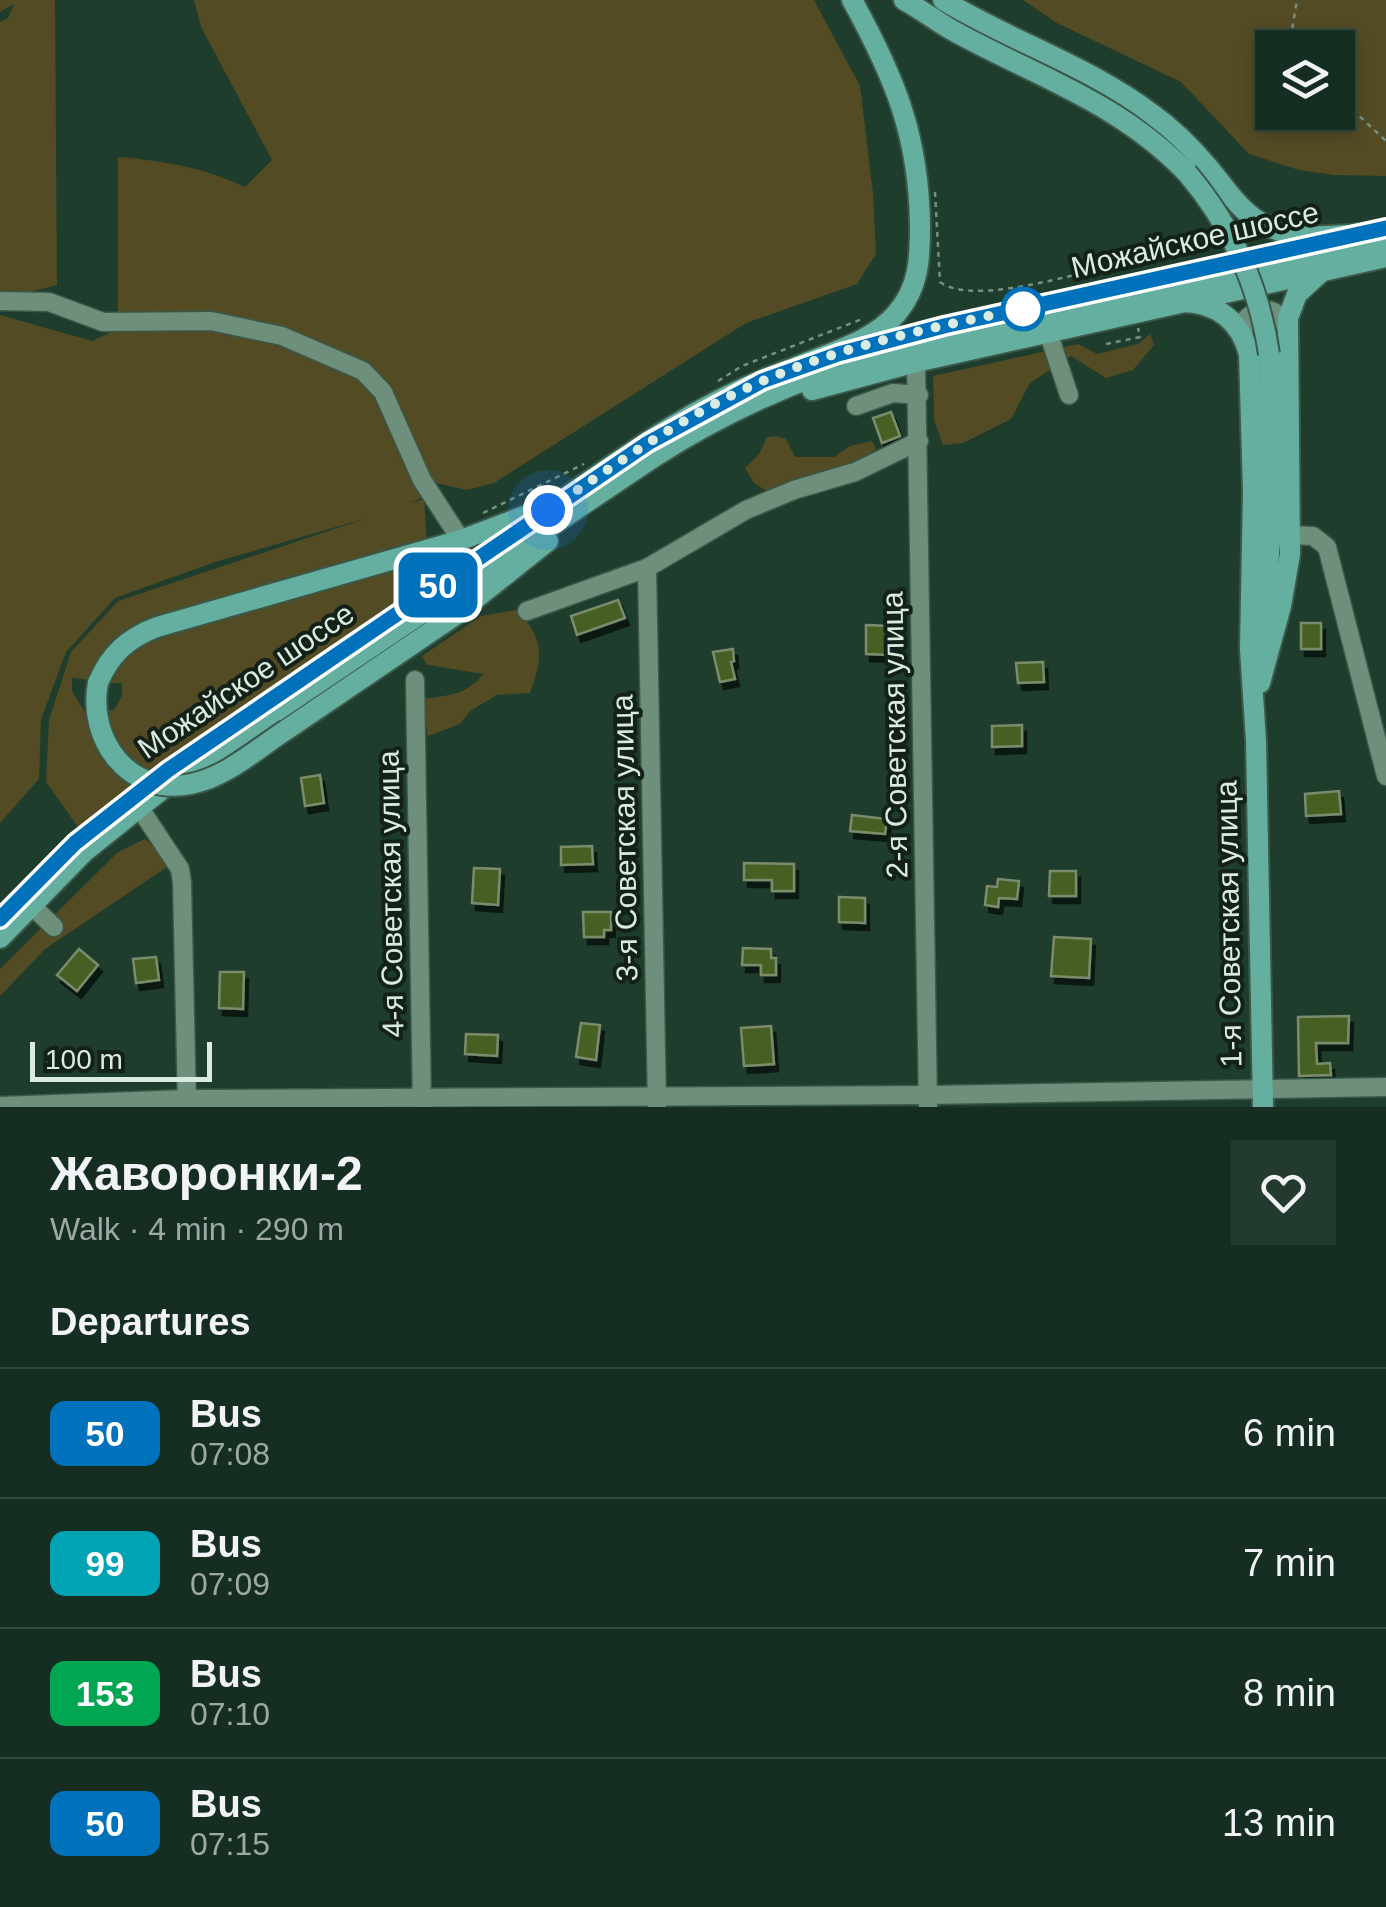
<!DOCTYPE html>
<meta charset="utf-8">
<style>
body{margin:0;font-family:Helvetica,sans-serif;background:#233a2e;color:#f1f3f6;height:100vh;display:flex;flex-direction:column;font-size:38px;white-space:nowrap}
*{box-sizing:border-box;margin:0}
p{font-size:32px;color:#9ea8a5}
.icon{flex:none;width:55px;height:55px;fill:none;stroke:currentColor;stroke-width:2;stroke-linecap:round;stroke-linejoin:round}
.map{position:relative;height:1107px;overflow:hidden}
.drawer{display:flex;flex-direction:column;background:#162e21;flex:1}
.drawer>*{flex:none}
.badge{padding:0 20px;border-radius:15px;font-size:35px;line-height:65px}
.buttons{position:absolute;left:1255px;top:30px;display:grid;gap:20px}
.buttons a{display:grid;place-items:center;width:100px;height:100px;border-radius:0px;background:#162e21;box-shadow:0 5px 15px #0003,0 0 0 2px #354a3f;font-size:50px}
.scale{position:absolute;left:30px;bottom:25px;width:182px;box-sizing:border-box;padding-left:10px;border:5px solid #daece1;border-top:0;font-size:28px;line-height:35px;white-space:nowrap;color:#daece1;-webkit-text-stroke:8px #132119;paint-order:stroke}
.you{position:absolute;width:50px;height:50px;margin:-25px;border:8px solid #fff;border-radius:50%;background:#1a73e8;box-shadow:0 0 0 15px #1a73e833}
.map>.badge{position:absolute;translate:-50% -50%;box-shadow:0 0 0 5px #fff}
h2{padding:0 50px;font-size:38px;line-height:90px}
.round{display:grid;place-items:center;flex:none;width:105px;height:105px;border-radius:0px;background:#233a2e}
.headline{display:flex;align-items:center;justify-content:space-between;height:170px;padding:0 50px}
h1{font-size:48px;font-weight:700;line-height:75px}
ul{padding:0;list-style:none}
li{display:flex;align-items:center;gap:30px;height:130px;padding:0 50px;border-top:2px solid #354a3f}
li div{flex:1}
li b{display:block;font-size:38px}
li em{font-style:normal}
li .badge{min-width:110px;font-weight:700;text-align:center}
.map>svg:first-child{display:block}
.green{fill:#524b24;fill-rule:evenodd}
.building{fill:#456020;stroke:#7c8b6c;stroke-width:2.5;filter:url(#shadow)}
.lines{fill:none;stroke-linecap:round;stroke-linejoin:round}
.minor-casing{stroke:#3b5849;stroke-width:21}
.major-casing{stroke:#3b5849;stroke-width:24}
.path{stroke:#779082;stroke-width:2.5;stroke-dasharray:5 5;stroke-linecap:butt}
.minor{stroke:#6d8f7b;stroke-width:18}
.major{stroke:#65afa1;stroke-width:20}
.major-bridge-casing{stroke:#3b5849;stroke-width:24;stroke-linecap:butt}
.major-bridge{stroke:#65afa1;stroke-width:20}
.line-casing{stroke:#fff;stroke-width:22}
.line{stroke:#0072bc;stroke-width:15}
.walk{stroke:#daece1;stroke-width:10;stroke-dasharray:0 18}
.stop-dot{fill:#fff;stroke:#0072bc;stroke-width:5}
.labels{text-anchor:middle;stroke-width:8;stroke-linejoin:round;paint-order:stroke}
.street-label{font-size:30px;fill:#daece1;stroke:#132119}
</style>
<div class="map">
<svg width="1386" height="1107" viewBox="0 0 1386 1107">
<defs>
<filter id="shadow"><feDropShadow dx="4" dy="7" stdDeviation="0" flood-color="#0009"/></filter>
</defs>
<rect width="100%" height="100%" fill="#1e3d2c"/>
<!-- green -->
<g class="green">
<polygon points="0,0 55,0 57,285 17,295 0,291 0,22 8,18 14,4 0,12"/>
<path d="M194,0H814L860,86L873,193L876,254L857,284L746,323L494,483L467,490L422,480L423,497L411,503L424,499L427,542L152,620C119,635 106,646 91,680L72,678V691L87,716L94,744L131,785L81,831L46,782L49,720L71,652L118,601L367,518L215,562L115,598L66,652L41,720L39,779L0,823V315L92,341L118,329V157C164,161 203,167 245,187L272,160L201,27Z"/>
<path d="M1023,0H1386V176L1334,175L1299,170L1249,154L1181,82L1057,23ZM1272,48H1338V112H1272Z"/>
<polygon points="1150,334 1154,345 1133,370 1106,378 1071,356 1030,383 1011,419 963,443 943,445 934,420 933,376 1078,344 1097,354 1138,344"/>
<polygon points="776,436 786,439 795,457 834,457 850,446 872,441 876,449 872,458 770,493 754,483 745,468 759,454 767,437"/>
<path d="M507,530L154,774C118,756 116,747 103,710H114L122,696V683H111L129,649L159,632Z"/>
<path d="M516,610C545,637 543,658 530,693L497,695L470,711L460,724L428,736L422,699C446,696 468,695 483,674L427,665L422,656L481,616Z"/>
<polygon points="145,839 162,853 167,867 45,949 0,996 0,969 118,852"/>
</g>
<!-- building -->
<g class="building">
<polygon points="891,412 900,436 882,443 873,418"/>
<polygon points="618,600 625,618 577,635 571,616"/>
<rect x="1301" y="623" width="20" height="26"/>
<polygon points="866,625 890,626 890,655 866,654"/>
<polygon points="733,649 734,661 731,662 735,679 720,682 713,652"/>
<polygon points="1043,662 1044,682 1018,683 1016,663"/>
<polygon points="1022,725 1022,746 992,747 992,726"/>
<polygon points="320,775 324,803 305,806 301,778"/>
<polygon points="1339,791 1341,814 1306,816 1305,794"/>
<polygon points="852,815 887,819 885,834 850,831"/>
<polygon points="592,846 593,864 561,865 561,847"/>
<polygon points="744,863 794,864 794,891 772,891 772,880 744,880"/>
<polygon points="474,868 500,869 498,905 472,903"/>
<polygon points="1050,871 1076,871 1076,896 1049,896"/>
<polygon points="998,879 1019,881 1017,899 999,898 998,907 985,905 987,886 997,887"/>
<polygon points="839,897 865,898 865,923 839,922"/>
<polygon points="583,912 611,912 611,930 604,930 604,937 584,937"/>
<polygon points="1054,937 1091,939 1089,978 1051,976"/>
<polygon points="743,948 771,949 771,958 776,958 776,975 761,975 761,965 742,965"/>
<polygon points="79,949 98,965 77,991 57,975"/>
<polygon points="156,957 159,980 136,983 133,959"/>
<polygon points="220,972 244,972 243,1009 219,1008"/>
<polygon points="1349,1016 1348,1043 1316,1043 1317,1064 1330,1063 1331,1075 1299,1076 1298,1017"/>
<polygon points="581,1023 600,1025 596,1060 576,1057"/>
<polygon points="771,1026 774,1064 744,1066 741,1028"/>
<polygon points="466,1034 498,1035 497,1056 465,1054"/>
</g>
<g class="lines">
<defs>
<g id="minor">
<polyline points="0,301 49,302 103,322 211,321 282,336 363,371 383,392 422,480 461,540"/>
<polyline points="1048,332 1069,395"/>
<path d="M1243,337L1245,320C1261,303 1282,308 1287,331"/>
<polyline points="916,362 928,1107"/>
<polyline points="856,406 893,393 919,395"/>
<polyline points="1290,535 1313,536 1327,547 1386,776"/>
<polyline points="647,568 657,1107"/>
<polyline points="527,611 647,568 746,510 794,490 855,472 919,441"/>
<polyline points="415,680 422,1107"/>
<polyline points="139,807 180,869 182,882 187,1107"/>
<polyline points="31,905 54,927"/>
<polyline points="0,1106 187,1099 928,1095 1386,1087"/>
</g>
<g id="major">
<path d="M904,0C920,9 935,20 950,29C1034,76 1118,101 1187,173"/>
<path d="M943,0C1010,41 1089,66 1152,114C1173,129 1191,147 1208,167C1226,188 1240,213 1267,226C1294,239 1328,237 1358,234"/>
<path d="M1183,302C1217,303 1240,320 1249,354L1253,492L1250,649L1256,741L1263,1107"/>
<path d="M796,367C828,353 873,342 897,313C919,287 920,259 920,226C919,136 895,78 852,0"/>
<polyline points="812,390 916,362 1386,257"/>
<path d="M491,550C590,482 689,401 805,364"/>
<polyline points="1262,634 1271,531 1269,354"/>
<path d="M98,683C110,654 128,638 157,627L461,540L524,516"/>
<polyline points="1260,683 1281,606 1290,554 1288,318 1297,294 1320,273"/>
<polyline points="286,730 454,616 548,541"/>
<path d="M0,938L84,852L175,779L654,457C730,408 808,374 895,351L1386,242"/>
</g>
</defs>
<!-- minor casing -->
<use href="#minor" class="minor-casing"/>
<!-- major casing -->
<use href="#major" class="major-casing"/>
<!-- path -->
<g class="path">
<polyline points="1289,48 1297,0"/>
<polyline points="1338,96 1386,141"/>
<path d="M935,192L940,282C969,303 1048,281 1083,273"/>
<polyline points="1106,344 1140,337 1138,328"/>
<polyline points="718,381 742,366 862,319"/>
<polyline points="483,513 584,464"/>
</g>
<!-- minor -->
<use href="#minor" class="minor"/>
<!-- major -->
<use href="#major" class="major"/>
<defs>
<g id="major-bridge">
<path d="M1187,173C1232,226 1259,286 1269,354"/>
<path d="M98,683C87,739 129,797 191,784C226,777 257,749 286,730"/>
</g>
</defs>
<!-- major-bridge casing -->
<use href="#major-bridge" class="major-bridge-casing"/>
<!-- major-bridge -->
<use href="#major-bridge" class="major-bridge"/>
</g>
<g class="lines">
<defs>
<polyline id="line" points="0,919 75,843 168,770 648,443 762,381 838,354 944,326 1386,228"/>
</defs>
<!-- line casing -->
<use href="#line" class="line-casing"/>
<!-- line -->
<use href="#line" class="line"/>
<!-- walk -->
<path class="walk" d="M548,510C618,463 687,413 765,380C846,345 938,326 1023,309"/>
</g>
<!-- markers -->
<circle class="stop-dot" cx="1023" cy="309" r="20"/>
<g class="labels">
<!-- street labels -->
<g class="street-label">
<text transform="translate(1195 240) rotate(-13)" y="10">Можайское шоссе</text>
<text transform="translate(246 681) rotate(-34)" y="10">Можайское шоссе</text>
<text transform="translate(895 735) rotate(-91)" y="10">2-я Советская улица</text>
<text transform="translate(625 838) rotate(-91)" y="10">3-я Советская улица</text>
<text transform="translate(391 894) rotate(-91)" y="10">4-я Советская улица</text>
<text transform="translate(1229 924) rotate(-91)" y="10">1-я Советская улица</text>
</g>
</g>
</svg>
<div class="buttons">
<a><svg class="icon" aria-label="layers" viewBox="0 0 24 24"><path d="M12 4l9 5-9 5-9-5zM3 14l9 5 9-5"/></svg></a>
</div>
<div class="scale">100 m</div>
<div class="you" style="left:548px;top:510px"></div>
<b class="badge" style="left:438px;top:585px;background:#0072bc;color:#fff">50</b>
</div>
<section class="drawer">
<div class="headline"><div><h1>Жаворонки-2</h1><p>Walk · 4 min · 290 m</p></div><a class="round"><svg class="icon" aria-label="heart" viewBox="0 0 24 24"><path d="M12 20l-8-8c-3-5 5-10 8-4 3-6 11-1 8 4z"/></svg></a></div>
<h2>Departures</h2>
<ul>
<li><span class="badge" style="background:#0072bc;color:#fff">50</span><div><b>Bus</b><p>07:08</p></div><em>6 min</em></li>
<li><span class="badge" style="background:#00a3b4;color:#fff">99</span><div><b>Bus</b><p>07:09</p></div><em>7 min</em></li>
<li><span class="badge" style="background:#00a651;color:#fff">153</span><div><b>Bus</b><p>07:10</p></div><em>8 min</em></li>
<li><span class="badge" style="background:#0072bc;color:#fff">50</span><div><b>Bus</b><p>07:15</p></div><em>13 min</em></li>
</ul>
</section>
